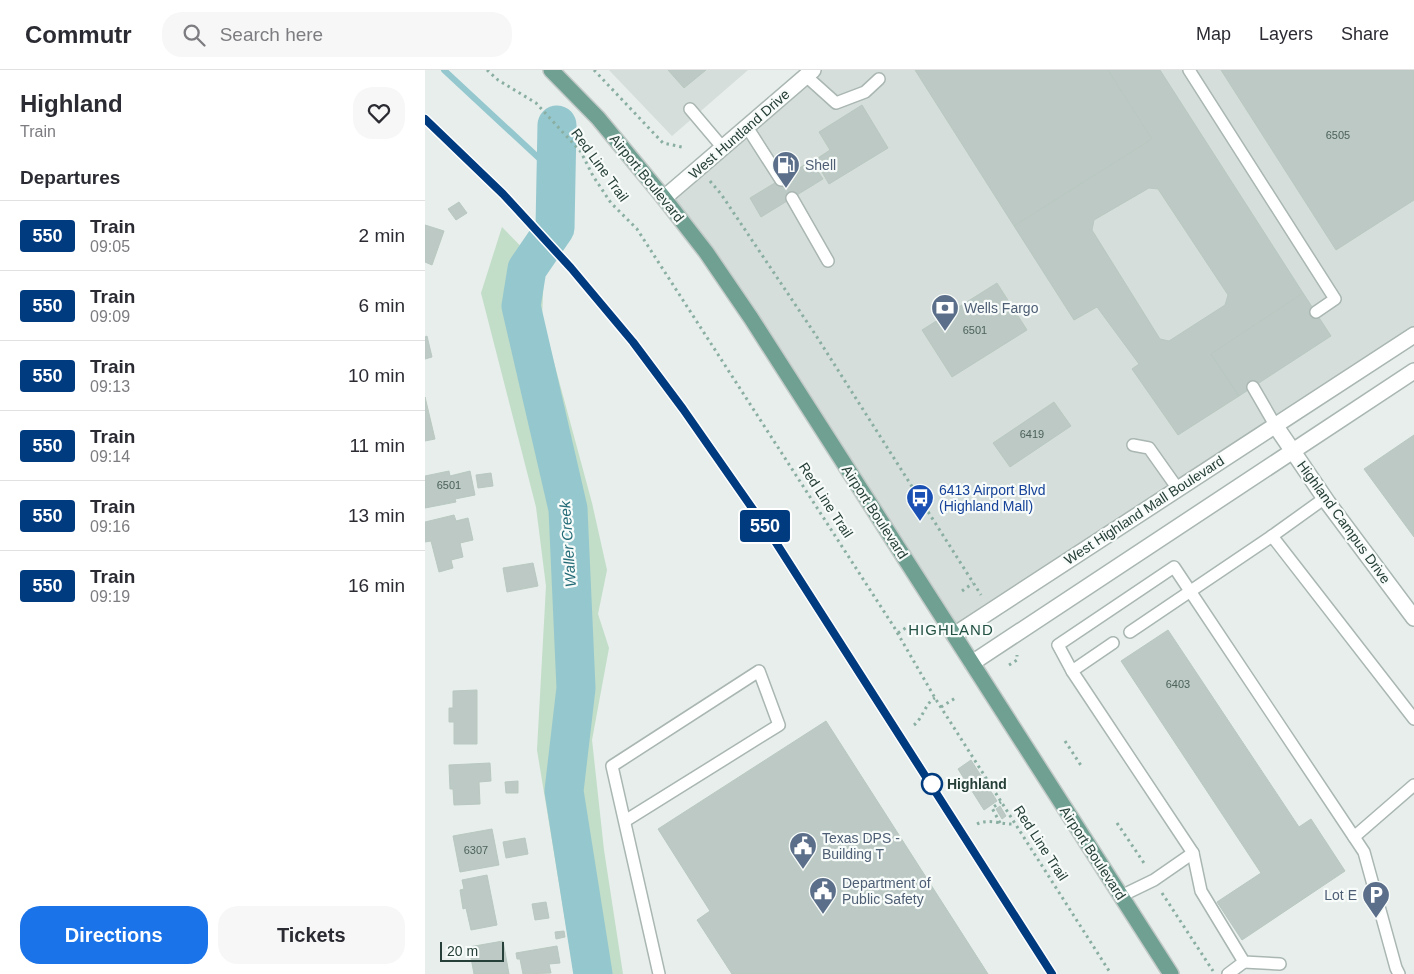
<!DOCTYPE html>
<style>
body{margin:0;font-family:Helvetica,sans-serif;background:#f7f7f7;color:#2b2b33;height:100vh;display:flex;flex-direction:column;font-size:19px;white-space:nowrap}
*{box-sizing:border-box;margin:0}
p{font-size:16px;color:#7c7c81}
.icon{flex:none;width:28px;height:28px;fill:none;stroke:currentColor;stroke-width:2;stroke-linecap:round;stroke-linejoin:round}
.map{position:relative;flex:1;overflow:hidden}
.panel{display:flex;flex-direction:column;background:#fff;width:425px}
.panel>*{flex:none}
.badge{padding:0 10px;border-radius:4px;font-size:18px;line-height:32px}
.scale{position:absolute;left:15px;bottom:12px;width:64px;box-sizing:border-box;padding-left:5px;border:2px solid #263f38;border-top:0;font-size:14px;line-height:18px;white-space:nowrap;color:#263f38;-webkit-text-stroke:4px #f7fbf9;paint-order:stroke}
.map>.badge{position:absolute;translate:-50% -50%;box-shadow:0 0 0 2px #fff}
h2{padding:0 20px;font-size:19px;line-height:45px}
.round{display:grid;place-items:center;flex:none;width:52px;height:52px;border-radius:20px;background:#f7f7f7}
.head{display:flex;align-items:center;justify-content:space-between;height:85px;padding:0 20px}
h1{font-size:24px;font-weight:800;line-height:38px}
.action{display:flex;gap:10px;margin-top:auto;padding:10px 20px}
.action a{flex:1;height:58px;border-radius:20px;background:#1a73e8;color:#fff;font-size:20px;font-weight:800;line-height:58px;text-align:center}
.action a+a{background:#f7f7f7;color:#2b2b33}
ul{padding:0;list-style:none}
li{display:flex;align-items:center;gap:15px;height:70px;padding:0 20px;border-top:1px solid #e1e1e2}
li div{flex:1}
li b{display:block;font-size:19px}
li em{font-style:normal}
li .badge{min-width:55px;font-weight:700;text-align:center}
header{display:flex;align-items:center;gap:30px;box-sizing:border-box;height:70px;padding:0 25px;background:#fff;border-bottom:1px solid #e1e1e2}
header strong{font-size:24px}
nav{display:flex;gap:28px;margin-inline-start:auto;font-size:18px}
.search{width:350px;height:45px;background:#f7f7f7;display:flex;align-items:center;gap:12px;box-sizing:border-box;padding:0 18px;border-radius:20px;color:#7c7c81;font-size:19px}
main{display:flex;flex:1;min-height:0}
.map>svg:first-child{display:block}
.built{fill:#d5deda}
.green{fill:#c2ddc8}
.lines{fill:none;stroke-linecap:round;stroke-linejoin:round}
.stream{stroke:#94c7ce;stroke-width:6}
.river{stroke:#94c7ce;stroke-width:39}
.building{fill:#bcc9c4;stroke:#b9c8c1;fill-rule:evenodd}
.service-casing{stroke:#a9b6b2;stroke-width:14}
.minor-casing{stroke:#a9b6b2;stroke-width:18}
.tertiary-casing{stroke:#a9b6b2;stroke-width:18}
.primary-casing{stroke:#c2c9c7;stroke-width:18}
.path{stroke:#8aafa2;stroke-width:3;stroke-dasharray:2.5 4;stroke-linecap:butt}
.service{stroke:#fff;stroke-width:11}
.minor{stroke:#fff;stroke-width:15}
.tertiary{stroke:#fff;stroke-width:15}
.primary{stroke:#6fa092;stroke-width:15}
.rail-casing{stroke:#617b73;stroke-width:5.5}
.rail{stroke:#f7fbf9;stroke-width:4;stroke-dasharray:11;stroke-linecap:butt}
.line-casing{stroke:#fff;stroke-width:11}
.line{stroke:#003b80;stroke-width:8}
.stop-dot{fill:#fff;stroke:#003b80;stroke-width:2.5}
.labels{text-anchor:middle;stroke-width:4.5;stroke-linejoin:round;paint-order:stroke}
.number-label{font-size:11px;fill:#4c625b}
.street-label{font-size:14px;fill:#263f38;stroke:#f7fbf9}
.service-label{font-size:14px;fill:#4e5e75;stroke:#f7fbf9;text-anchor:start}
.transit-label{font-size:14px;fill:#164399;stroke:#f7fbf9;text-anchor:start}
.stop-label{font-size:14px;font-weight:bold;fill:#263f38;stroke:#f7fbf9;text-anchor:start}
.water-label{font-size:15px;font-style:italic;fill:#246c78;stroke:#f7fbf9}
.neighbourhood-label{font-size:15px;letter-spacing:1px;fill:#235144;stroke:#f7fbf9}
</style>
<header>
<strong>Commutr</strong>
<div class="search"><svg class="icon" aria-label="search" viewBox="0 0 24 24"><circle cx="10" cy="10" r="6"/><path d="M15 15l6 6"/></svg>Search here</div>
<nav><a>Map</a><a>Layers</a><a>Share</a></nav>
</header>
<main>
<section class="panel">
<div class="head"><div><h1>Highland</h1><p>Train</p></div><a class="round"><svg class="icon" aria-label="heart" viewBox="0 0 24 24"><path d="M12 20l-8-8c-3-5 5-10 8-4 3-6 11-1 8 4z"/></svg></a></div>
<h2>Departures</h2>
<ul>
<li><span class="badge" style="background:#003b80;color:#fff">550</span><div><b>Train</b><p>09:05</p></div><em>2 min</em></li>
<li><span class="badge" style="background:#003b80;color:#fff">550</span><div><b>Train</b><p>09:09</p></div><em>6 min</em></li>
<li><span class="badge" style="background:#003b80;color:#fff">550</span><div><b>Train</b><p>09:13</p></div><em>10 min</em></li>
<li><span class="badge" style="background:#003b80;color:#fff">550</span><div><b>Train</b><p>09:14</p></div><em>11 min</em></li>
<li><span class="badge" style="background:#003b80;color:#fff">550</span><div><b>Train</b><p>09:16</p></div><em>13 min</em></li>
<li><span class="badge" style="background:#003b80;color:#fff">550</span><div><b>Train</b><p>09:19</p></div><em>16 min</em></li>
</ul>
<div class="action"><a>Directions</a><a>Tickets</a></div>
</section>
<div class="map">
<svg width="989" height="904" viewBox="0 0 989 904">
<rect width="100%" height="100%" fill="#e7eeeb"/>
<!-- built -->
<g class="built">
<polygon points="184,0 323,0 247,66"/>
<polygon points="388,0 989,0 989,265 529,565 239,128"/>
</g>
<!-- green -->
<polygon class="green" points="77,157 119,200 117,248 167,433 182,500 173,544 184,578 167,670 179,780 198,904 149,904 112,680 121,516 111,437 56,223"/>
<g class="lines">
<!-- stream -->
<polyline class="stream" points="19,0 131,104"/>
<!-- river -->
<polyline class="river" points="132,55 130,158 102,199 96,236 143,439 151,618 139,721 168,904"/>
</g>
<!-- building -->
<g class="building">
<polygon points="243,0 281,0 259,18"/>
<polygon points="490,0 683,0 727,69 589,156"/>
<path d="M683,0H735L878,223L786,284L814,326L753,365L707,299L714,294L672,237L649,250L589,156L727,69ZM724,118L733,119L803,225L800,235L744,271L735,269L667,160L669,150Z"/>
<polygon points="796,0 989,0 989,130 911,180"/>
<polygon points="437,35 463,78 404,114 390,90 405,80 394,62"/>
<polygon points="386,91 398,109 336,147 325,128"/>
<polygon points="34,132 42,143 31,150 23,139"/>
<polygon points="0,155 19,161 7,195 0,192"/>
<polygon points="572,213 602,260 527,307 497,260"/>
<polygon points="878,223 906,266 814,326 786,284"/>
<polygon points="2,266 7,287 0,289 0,267"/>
<polygon points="0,327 10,369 0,371"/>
<polygon points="629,332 646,356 585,397 568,373"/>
<polygon points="989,365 989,467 939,399"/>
<polygon points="24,401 25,406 45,401 50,425 30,429 31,432 0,438 0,406"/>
<polygon points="66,403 68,416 53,418 51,405"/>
<polygon points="29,445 31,451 43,448 48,470 35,473 38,487 26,490 28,498 14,502 6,471 0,472 0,452"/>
<polygon points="108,493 113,516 82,522 78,498"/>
<polygon points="743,560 874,757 886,749 920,801 817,870 792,832 836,803 696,591"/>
<polygon points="52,620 52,674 29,674 29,652 24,652 24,638 28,638 28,621"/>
<polygon points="401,651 563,904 307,904 272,850 285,841 233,759"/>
<polygon points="546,690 572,731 559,740 533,699"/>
<polygon points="65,693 66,711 54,712 55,734 29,735 28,719 25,719 24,695"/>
<polygon points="93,711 93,723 81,723 80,712"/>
<polygon points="575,736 581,746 577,749 571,739"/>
<polygon points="67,759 74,795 35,802 28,766"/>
<polygon points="100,768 103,784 81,788 78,772"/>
<polygon points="62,805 72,855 46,860 41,838 38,839 35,820 39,819 37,810"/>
<polygon points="121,832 124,848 110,850 107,834"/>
<polygon points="139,861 140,867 131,869 130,862"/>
<polygon points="78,871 84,904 49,904 44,877"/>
<polygon points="132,876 135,893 124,894 126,903 98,904 95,889 92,889 91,883"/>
</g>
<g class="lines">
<defs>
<g id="service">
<polyline points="764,0 910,229 891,242"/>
<polyline points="381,6 411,33 440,22 454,9"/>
<polyline points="265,39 298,78"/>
<polyline points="322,57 356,110"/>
<polyline points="367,128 403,191"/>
<polyline points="828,317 850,355"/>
<polyline points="708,375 724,378 753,419"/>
<polyline points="847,466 900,428"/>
<polyline points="705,562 847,466 989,649"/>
<polyline points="647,601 688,573"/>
<polyline points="200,751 354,655 334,601 187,696 234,904"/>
<polyline points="929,767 989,715"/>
<polyline points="696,826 729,810 768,783"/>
<polyline points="855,894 819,892 776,821 768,783 647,601 633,575 749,497 939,782 971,898 974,904"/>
<polyline points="803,904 819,892"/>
</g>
<g id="minor">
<polyline points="850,355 903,433 989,548"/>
<polyline points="529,565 989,265"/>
<polyline points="547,593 989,301"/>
</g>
<polyline id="tertiary" points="239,128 388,0"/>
<polyline id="primary" points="126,0 173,48 239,128 281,182 326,248 746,904"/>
</defs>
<!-- service casing -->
<use href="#service" class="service-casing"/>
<!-- minor casing -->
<use href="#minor" class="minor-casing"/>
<!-- tertiary casing -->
<use href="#tertiary" class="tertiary-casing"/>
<!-- primary casing -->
<use href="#primary" class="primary-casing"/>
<!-- path -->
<g class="path">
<polyline points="62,0 73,10 111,33 156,82 168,106 186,133 212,159 469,557 510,628 686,904"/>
<polyline points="169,0 238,73 257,77"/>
<polyline points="285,111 296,124 390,264 556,525"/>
<polyline points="537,521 548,513"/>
<polyline points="473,563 485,555"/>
<polyline points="584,595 592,590 592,585"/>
<polyline points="516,637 532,627"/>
<path d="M489,655C498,648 501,632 510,628"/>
<polyline points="640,671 657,697"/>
<polyline points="575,753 567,738 576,732"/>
<polyline points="692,753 721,796"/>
<path d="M552,754C564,748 577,755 590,754"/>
<polyline points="737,823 788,901"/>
</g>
<!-- service -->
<use href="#service" class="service"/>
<!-- minor -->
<use href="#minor" class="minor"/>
<!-- tertiary -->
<use href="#tertiary" class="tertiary"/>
<!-- primary -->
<use href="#primary" class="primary"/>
<defs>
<polyline id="rail" points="0,49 78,124 145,198 208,272 258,339 348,468 627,904"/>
</defs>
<!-- rail casing -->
<use href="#rail" class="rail-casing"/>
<!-- rail -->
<use href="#rail" class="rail"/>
</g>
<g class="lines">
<defs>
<polyline id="line" points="0,49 78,124 146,198 208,272 258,339 348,468 627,904"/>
</defs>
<!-- line casing -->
<use href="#line" class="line-casing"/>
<!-- line -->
<use href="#line" class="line"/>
</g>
<!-- icons -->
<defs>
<symbol id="fuel-pin" viewBox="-11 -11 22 30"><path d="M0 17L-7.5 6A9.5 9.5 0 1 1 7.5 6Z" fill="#5c6f8a" stroke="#f7fbf9"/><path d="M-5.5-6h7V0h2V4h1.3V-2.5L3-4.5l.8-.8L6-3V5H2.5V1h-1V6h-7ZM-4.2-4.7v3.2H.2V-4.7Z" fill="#fff"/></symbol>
<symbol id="bank-pin" viewBox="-11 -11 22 30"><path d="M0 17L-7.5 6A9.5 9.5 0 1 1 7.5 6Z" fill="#5c6f8a" stroke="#f7fbf9"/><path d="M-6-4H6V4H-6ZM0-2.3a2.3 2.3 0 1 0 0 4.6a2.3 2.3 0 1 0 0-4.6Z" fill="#fff"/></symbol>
<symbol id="bus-pin" viewBox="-11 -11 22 30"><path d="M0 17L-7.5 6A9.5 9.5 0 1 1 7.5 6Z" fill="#1a4fb4" stroke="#f7fbf9"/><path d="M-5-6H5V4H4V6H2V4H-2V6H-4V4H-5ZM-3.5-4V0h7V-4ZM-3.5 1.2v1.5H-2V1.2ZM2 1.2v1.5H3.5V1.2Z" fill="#fff"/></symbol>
<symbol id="civic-pin" viewBox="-11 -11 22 30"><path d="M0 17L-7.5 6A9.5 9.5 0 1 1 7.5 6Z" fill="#5c6f8a" stroke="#f7fbf9"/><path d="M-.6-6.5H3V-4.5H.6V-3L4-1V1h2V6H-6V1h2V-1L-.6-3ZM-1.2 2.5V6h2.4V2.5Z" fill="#fff"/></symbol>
<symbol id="parking-pin" viewBox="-11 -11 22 30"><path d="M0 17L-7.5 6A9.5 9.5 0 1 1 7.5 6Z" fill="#5c6f8a" stroke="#f7fbf9"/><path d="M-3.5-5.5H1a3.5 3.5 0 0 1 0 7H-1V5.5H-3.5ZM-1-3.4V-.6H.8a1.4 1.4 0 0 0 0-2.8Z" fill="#fff"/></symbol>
</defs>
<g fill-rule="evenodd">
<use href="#fuel-pin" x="345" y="79" width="32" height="43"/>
<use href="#bank-pin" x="504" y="222" width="32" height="43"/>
<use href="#bus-pin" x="479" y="412" width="32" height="43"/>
<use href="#civic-pin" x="362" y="760" width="32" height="43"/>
<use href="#civic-pin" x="382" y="805" width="32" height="43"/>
<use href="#parking-pin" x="935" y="809" width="32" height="43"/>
</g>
<!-- markers -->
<circle class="stop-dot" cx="507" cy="714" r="10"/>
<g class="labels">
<!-- number labels -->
<g class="number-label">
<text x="913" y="69">6505</text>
<text x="550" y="264">6501</text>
<text x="607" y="368">6419</text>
<text x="24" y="419">6501</text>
<text x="753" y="618">6403</text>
<text x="51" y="784">6307</text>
</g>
<!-- street labels -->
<g class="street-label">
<text transform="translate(314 64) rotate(-41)" y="5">West Huntland Drive</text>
<text transform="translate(175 95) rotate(54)" y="5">Red Line Trail</text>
<text transform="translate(222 108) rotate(51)" y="5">Airport Boulevard</text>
<text transform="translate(401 430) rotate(57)" y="5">Red Line Trail</text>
<text transform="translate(719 440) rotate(-33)" y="5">West Highland Mall Boulevard</text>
<text transform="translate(450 442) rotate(57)" y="5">Airport Boulevard</text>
<text transform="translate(919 452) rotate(54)" y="5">Highland Campus Drive</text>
<text transform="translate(616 773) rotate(57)" y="5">Red Line Trail</text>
<text transform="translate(668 783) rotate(57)" y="5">Airport Boulevard</text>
</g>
<!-- service labels -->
<g class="service-label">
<text x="380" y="100">Shell</text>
<text x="539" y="243">Wells Fargo</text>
<text x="397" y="773">Texas DPS -<tspan x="397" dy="16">Building T</tspan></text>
<text x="417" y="818">Department of<tspan x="417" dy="16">Public Safety</tspan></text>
<text x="932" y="830" text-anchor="end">Lot E</text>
</g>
<!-- transit labels -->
<g class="transit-label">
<text x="514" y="425">6413 Airport Blvd<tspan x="514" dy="16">(Highland Mall)</tspan></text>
</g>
<!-- stop labels -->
<g class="stop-label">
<text x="522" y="719">Highland</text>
</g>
<!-- water labels -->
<g class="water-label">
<text transform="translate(143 474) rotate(-94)" y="5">Waller Creek</text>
</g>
<!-- neighbourhood labels -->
<g class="neighbourhood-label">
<text x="526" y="565">HIGHLAND</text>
</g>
</g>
</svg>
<div class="scale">20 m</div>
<b class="badge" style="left:340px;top:456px;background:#003b80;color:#fff">550</b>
</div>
</main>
